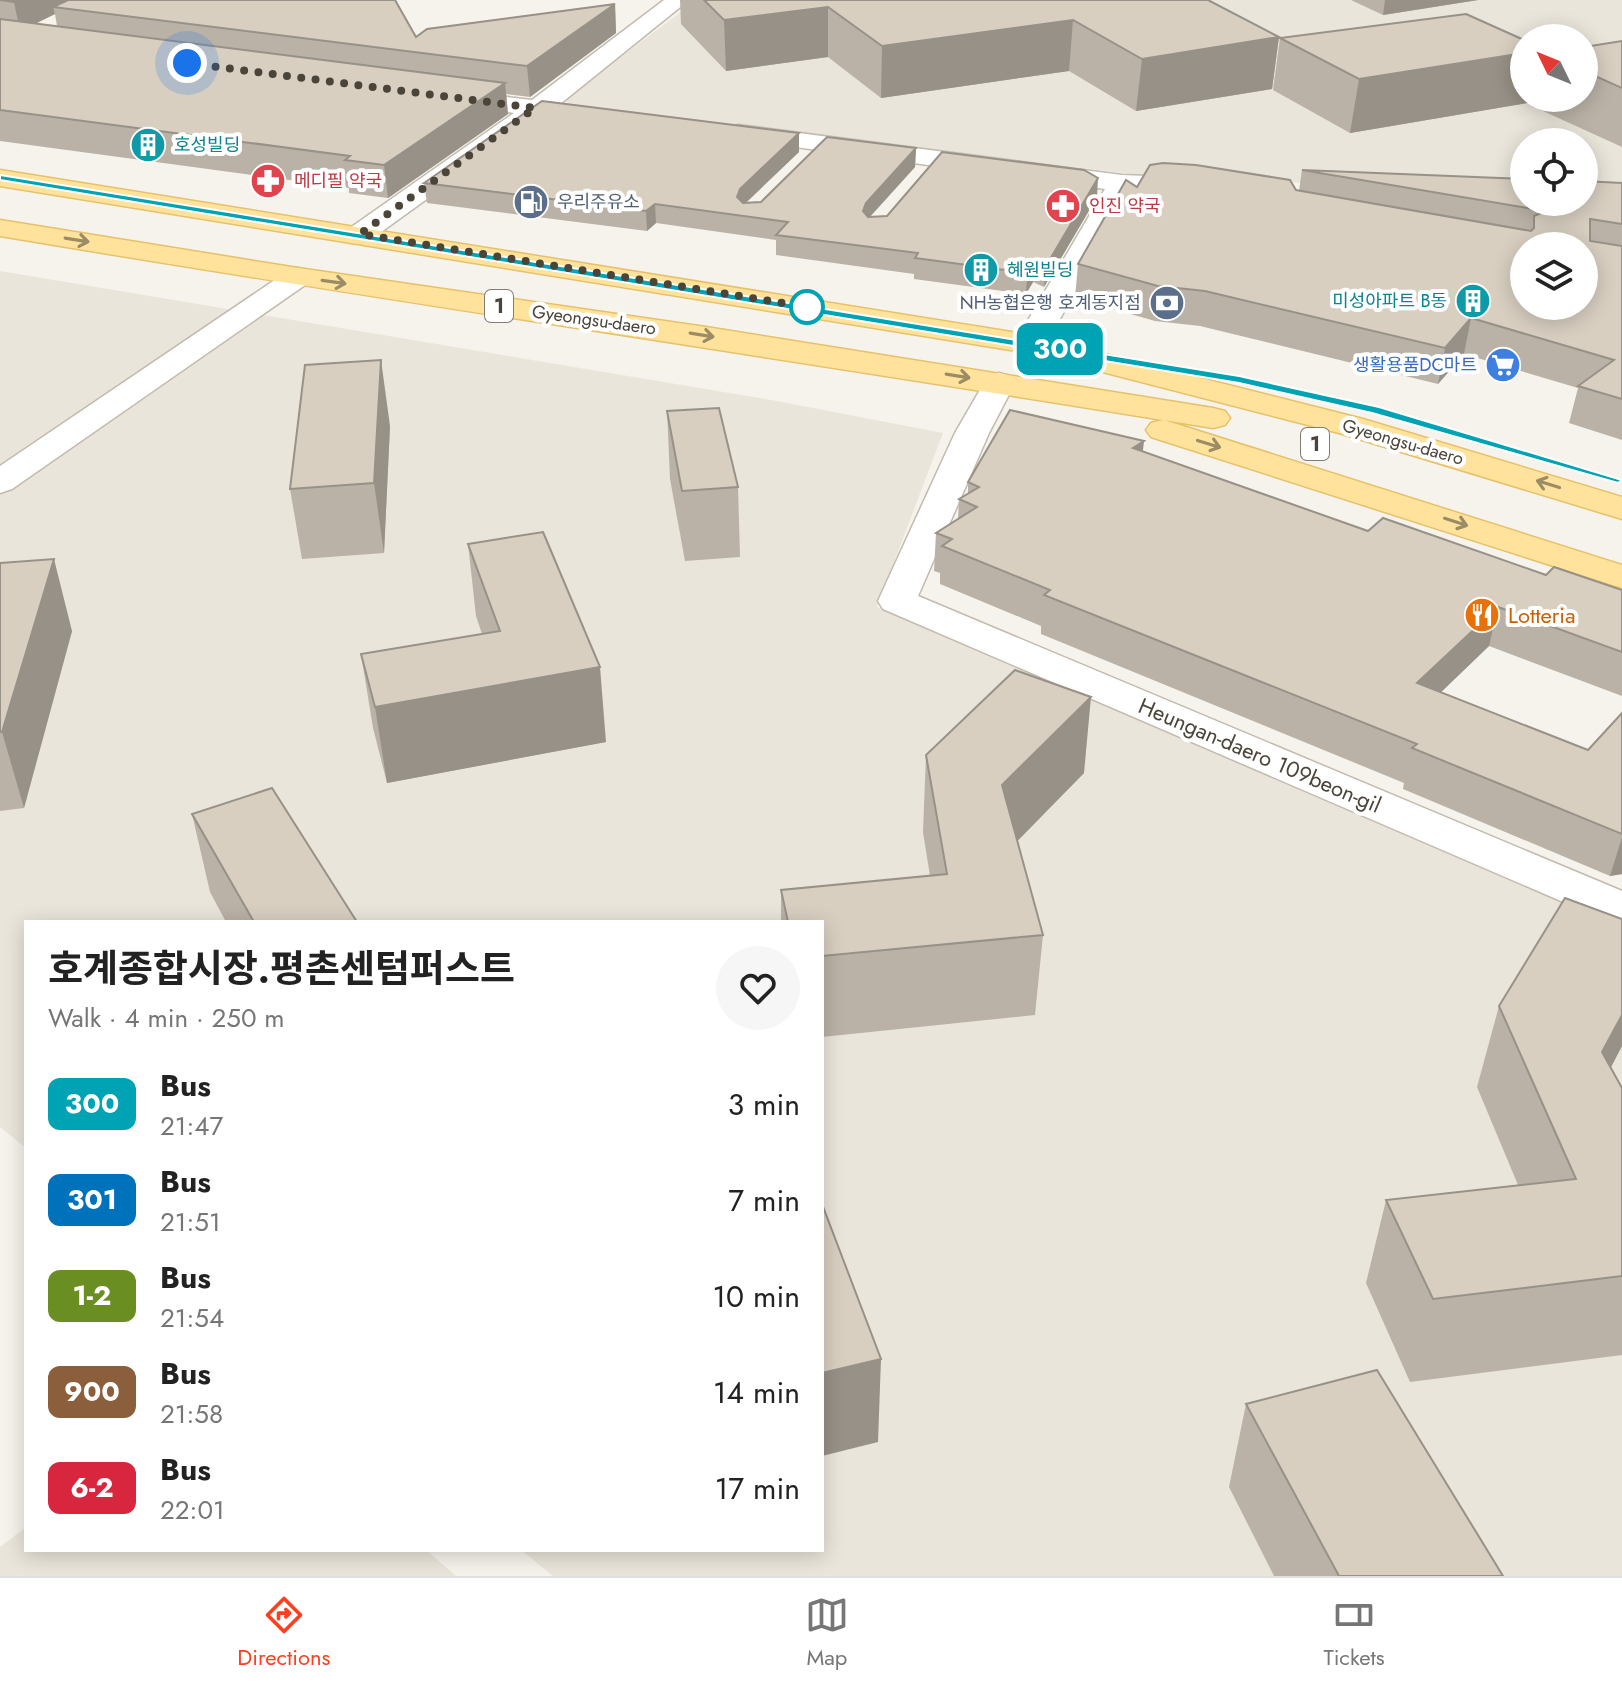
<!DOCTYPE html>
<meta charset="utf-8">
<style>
body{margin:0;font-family:Jost,"Noto Sans KR",sans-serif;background:#f6f6f6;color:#222;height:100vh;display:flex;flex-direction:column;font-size:30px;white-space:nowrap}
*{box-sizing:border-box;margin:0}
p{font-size:26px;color:#767676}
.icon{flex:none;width:44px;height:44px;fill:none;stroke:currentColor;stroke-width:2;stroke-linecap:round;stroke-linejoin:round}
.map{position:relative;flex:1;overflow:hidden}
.drawer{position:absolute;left:24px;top:920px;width:800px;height:632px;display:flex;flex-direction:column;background:#fff;border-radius:0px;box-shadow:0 4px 20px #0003}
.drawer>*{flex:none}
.badge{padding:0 16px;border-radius:12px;font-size:28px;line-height:52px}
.needle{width:52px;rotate:313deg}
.buttons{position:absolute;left:1510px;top:24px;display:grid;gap:16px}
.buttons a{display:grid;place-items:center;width:88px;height:88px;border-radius:50%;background:#fff;box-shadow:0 4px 20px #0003;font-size:40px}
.you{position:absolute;width:40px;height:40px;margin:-20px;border:6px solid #fff;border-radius:50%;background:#1a73e8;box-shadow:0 0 0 12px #1a73e833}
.map>.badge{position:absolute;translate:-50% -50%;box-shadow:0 0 0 4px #fff}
.round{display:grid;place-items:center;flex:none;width:84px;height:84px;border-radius:42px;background:#f6f6f6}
.overview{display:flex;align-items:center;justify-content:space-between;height:136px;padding:0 24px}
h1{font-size:38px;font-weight:700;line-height:60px}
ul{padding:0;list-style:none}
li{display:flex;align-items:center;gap:24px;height:96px;padding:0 24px}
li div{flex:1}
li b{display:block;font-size:30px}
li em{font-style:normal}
li .badge{min-width:88px;font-weight:700;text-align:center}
.dock{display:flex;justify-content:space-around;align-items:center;height:112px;border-top:2px solid #e0e0e0;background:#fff;font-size:22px;color:#767676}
.dock a{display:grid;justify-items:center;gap:4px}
.dock .on{color:#fc3f1d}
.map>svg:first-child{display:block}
.residential{fill:#eae5da;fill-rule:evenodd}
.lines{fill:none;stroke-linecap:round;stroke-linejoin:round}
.minor-casing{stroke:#c2bbae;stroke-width:3}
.primary-casing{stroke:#e6c16a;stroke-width:3}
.minor{fill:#fff;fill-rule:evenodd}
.primary{fill:#ffe39c;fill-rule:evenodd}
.wall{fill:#bab2a6;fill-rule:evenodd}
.shaded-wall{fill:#979187}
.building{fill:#d8cfc1;stroke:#979187;stroke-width:2;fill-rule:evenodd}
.oneway{stroke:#9c8c66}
.line{fill:#00a3b4;stroke:#fff;stroke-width:2}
.walk{stroke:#4b4439;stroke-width:8;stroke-dasharray:0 14.4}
.stop-dot{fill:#fff;stroke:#00a3b4;stroke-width:4}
.labels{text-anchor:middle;stroke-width:8;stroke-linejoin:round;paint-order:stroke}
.far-culture-label{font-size:18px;fill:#0d838f;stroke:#fff;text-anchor:start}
.far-health-label{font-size:18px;fill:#be3a42;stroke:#fff;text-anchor:start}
.far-service-label{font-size:18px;fill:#4e5e75;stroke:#fff;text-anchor:start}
.far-street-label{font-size:18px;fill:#4b4439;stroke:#fff}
.far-shop-label{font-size:18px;fill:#366cbe;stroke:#fff;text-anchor:end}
.shield{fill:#fff;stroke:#817c74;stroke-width:2}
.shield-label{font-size:20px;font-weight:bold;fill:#4b4439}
.food-label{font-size:22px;fill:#c56008;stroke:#fff;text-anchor:start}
.street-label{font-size:22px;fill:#4b4439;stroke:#fff}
</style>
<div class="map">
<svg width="1622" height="1576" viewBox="0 0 1622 1576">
<rect width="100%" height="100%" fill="#f6f3ec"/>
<!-- residential -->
<g class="residential">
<path d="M697,0H1622V198L1584,196V142H1524V193L1149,176L576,107L563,100ZM1524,38H1584V98H1524Z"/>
<polygon points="0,271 766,399 943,433 877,607 1622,926 1622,1576 553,1576 521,1550 822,1550 822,922 26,922 26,1148 0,1127"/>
<polygon points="26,1527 26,1550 426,1550 456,1576 0,1576 0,1547"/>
</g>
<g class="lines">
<defs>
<g id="minor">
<polygon points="664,0 689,0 560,104 599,110 602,115 599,120 590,122 542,116 370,240 360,242 350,240 346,234 350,228 514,113 439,102 436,97 439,92 448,90 532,100"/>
<polygon points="738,125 1122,175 1198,178 1208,180 1211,186 1208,192 1198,194 1131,191 1046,344 1041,351 1030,353 1019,351 1014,344 1105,189 729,138 725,133 729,128"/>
<polygon points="298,268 308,271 313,277 308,283 12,489 0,493 0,466 288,271"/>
<polygon points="999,373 1010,376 1015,383 989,433 918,596 1622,891 1622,924 1605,920 883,609 878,601 955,433 988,376"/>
</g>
<g id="primary">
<polygon points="0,170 1030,335 1363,419 1622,497 1622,519 1339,433 1029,353 0,186"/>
<path d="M0,220L298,268L706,327L1213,408L1225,411L1230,418L1225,425L1213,428L1164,420L1622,565V588L1151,437L1146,430L1151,423L1163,420C776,357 387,301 0,236Z"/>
</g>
</defs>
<!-- minor casing -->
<use href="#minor" class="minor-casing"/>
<!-- primary casing -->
<use href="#primary" class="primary-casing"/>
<!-- minor -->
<use href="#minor" class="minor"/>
<!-- primary -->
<use href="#primary" class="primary"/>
</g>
<!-- wall -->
<g class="wall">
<path d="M0,0L416,37L615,4L616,33L530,97L506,94L508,114L388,198L349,193V188L0,141ZM55,14L57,26L35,24Z"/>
<polygon points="680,0 1208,0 1279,37 1272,89 1136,111 1069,71 881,98 828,57 726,71 681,24"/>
<polygon points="1351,0 1478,0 1383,15"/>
<polygon points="1280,38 1524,98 1584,98 1584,47 1622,41 1622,147 1532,106 1533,102 1350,133 1273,90"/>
<polygon points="799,133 799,152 746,203 761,202 916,148 915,167 870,217 1097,197 1044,287 1033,282 1026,294 914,279 914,274 776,255 776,240 656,223 647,231 427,203 424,183"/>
<polygon points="1302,170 1622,183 1622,440 1569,423 1578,388 1464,354 1438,384 1200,326 1155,321 1075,298 1078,264 1137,187 1299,191"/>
<polygon points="667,411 738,487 740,557 685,561 670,479"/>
<polygon points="390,426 384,553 302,559 290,489"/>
<polygon points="1143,452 1368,531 1546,575 1622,590 1622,696 1489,646 1441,692 1588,750 1622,713 1622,874 1610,876 1403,789 1404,783 1041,634 1041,626 940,584 940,573 934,571 936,533 958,519 959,499 968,494 968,482"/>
<polygon points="468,544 606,742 387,783 373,728 361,654 482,634 476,616"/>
<polygon points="0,563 72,631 24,808 0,811"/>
<polygon points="926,755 1084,773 1017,841 1043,935 1035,1015 822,1037 822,922 781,922 781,890 930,876 923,832"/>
<polygon points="192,814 357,922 226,922 210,892"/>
<polygon points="1499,1006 1622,1046 1611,1067 1622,1088 1622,1355 1410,1382 1366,1283 1386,1200 1518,1185 1477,1087"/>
<polygon points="1246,1404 1503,1576 1274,1576 1229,1487"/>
</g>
<!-- shaded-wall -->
<g class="shaded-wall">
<polygon points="18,0 86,0 53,7 55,14 20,31 14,2"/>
<polygon points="1385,0 1478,0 1383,15"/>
<polygon points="615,4 616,33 530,97 527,66"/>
<polygon points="828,7 828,57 726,71 724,20"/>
<polygon points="1073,20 1069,71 881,98 882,46"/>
<polygon points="1279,37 1272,89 1136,111 1142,59"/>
<polygon points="1524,53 1524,98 1534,98 1533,102 1350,133 1359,79"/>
<polygon points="505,83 508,114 388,198 384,165"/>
<polygon points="799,133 799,152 740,208 737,217 737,197 740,189"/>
<polygon points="916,148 915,167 865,222 863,211 866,203"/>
<polygon points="1098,178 1097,197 1044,287 1046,266"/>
<polygon points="655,204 656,223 647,231 646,211"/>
<polygon points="1035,262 1033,282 1026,294 1027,273"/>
<polygon points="1471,318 1464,354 1438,384 1445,348"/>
<polygon points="381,360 390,426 384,553 374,483"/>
<polygon points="1144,441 1140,477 1133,448"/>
<polygon points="54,559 72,631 24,808 2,732"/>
<polygon points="1498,607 1489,646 1409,723 1417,683"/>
<polygon points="600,667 606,742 387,783 375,707"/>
<polygon points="1091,697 1084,773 997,862 1002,785"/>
<polygon points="1622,837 1622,874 1610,876"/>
<polygon points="1622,1015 1622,1046 1576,1134 1602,1052"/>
<polygon points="881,1359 878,1442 822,1456 822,1373"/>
</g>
<!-- building -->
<g class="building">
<polygon points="0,0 18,0 14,2"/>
<polygon points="68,0 395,0 416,37 427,29 615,4 527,66 53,7"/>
<polygon points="704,0 1208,0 1279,37 1142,59 1073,20 882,46 828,7 724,20"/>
<polygon points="1466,14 1524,40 1524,53 1359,79 1280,38"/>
<polygon points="0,19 505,83 384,165 345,160 350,156 0,110"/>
<polygon points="1622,41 1622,88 1584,71 1584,47"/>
<polygon points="542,101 799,133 740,189 737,197 743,203 761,202 827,137 916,148 866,203 863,211 868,217 887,216 942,152 1084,170 1098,178 1046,266 1035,262 1027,273 915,258 918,253 776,235 788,222 655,204 646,211 424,183"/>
<path d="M1163,163L1196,165L1290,180L1296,190L1531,231L1534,228V216L1541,213L1539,210L1302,170L1524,179V202H1584V181L1622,183V224L1590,219V241L1622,246V399L1578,386L1614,360L1471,318L1445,348L1205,291L1158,286L1078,264L1126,180L1137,187L1150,165ZM1524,246H1584V306H1524Z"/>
<polygon points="381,360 374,483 290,489 305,365"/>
<polygon points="719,408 738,487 682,491 667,411"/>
<polygon points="1010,410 1144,441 1133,448 1368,531 1383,518 1546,575 1554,567 1622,590 1622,652 1498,607 1417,683 1588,750 1622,713 1622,834 1412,748 1417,744 1044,595 1050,590 942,546 952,539 936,533 977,507 959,499 979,487 968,482"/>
<polygon points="543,532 600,667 375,707 361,654 500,631 468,544"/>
<polygon points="54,559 2,732 0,732 0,563"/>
<polygon points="1015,670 1091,697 1002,785 1043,935 822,956 822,922 788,922 781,890 947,874 926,755"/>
<polygon points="272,788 357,922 254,922 192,814"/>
<polygon points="1565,898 1622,919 1622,1015 1602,1052 1622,1088 1622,1276 1433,1299 1386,1200 1576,1179 1499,1006"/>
<polygon points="822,1204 881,1359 822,1373"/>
<polygon points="1377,1370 1503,1576 1339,1576 1246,1404"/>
</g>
<!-- one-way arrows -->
<defs><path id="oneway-shaft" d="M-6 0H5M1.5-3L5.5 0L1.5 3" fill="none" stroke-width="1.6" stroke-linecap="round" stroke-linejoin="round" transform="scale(2)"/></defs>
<g class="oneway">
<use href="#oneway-shaft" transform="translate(77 240) rotate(9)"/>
<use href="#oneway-shaft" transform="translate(334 282) rotate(8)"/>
<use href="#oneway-shaft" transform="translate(702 335) rotate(9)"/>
<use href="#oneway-shaft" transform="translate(958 376) rotate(9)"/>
<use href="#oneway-shaft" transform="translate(1209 444) rotate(17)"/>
<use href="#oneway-shaft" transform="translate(1548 484) rotate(-163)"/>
<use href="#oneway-shaft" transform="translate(1456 522) rotate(18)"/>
</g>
<!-- line -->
<polygon class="line" points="0,175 1239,376 1379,407 1622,480 1618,483 1372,413 1239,383 0,180"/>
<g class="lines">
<!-- walk -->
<polyline class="walk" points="187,63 535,108 360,234 807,307"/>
</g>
<!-- icons -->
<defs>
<symbol id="building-disc" viewBox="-11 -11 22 22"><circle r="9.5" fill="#0f9aa8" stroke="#fff"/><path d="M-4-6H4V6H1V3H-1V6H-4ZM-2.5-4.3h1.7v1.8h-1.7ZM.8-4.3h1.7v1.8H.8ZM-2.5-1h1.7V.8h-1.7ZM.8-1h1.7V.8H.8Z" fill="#fff"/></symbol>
<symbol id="pharmacy-disc" viewBox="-11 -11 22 22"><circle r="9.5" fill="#e0444e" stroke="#fff"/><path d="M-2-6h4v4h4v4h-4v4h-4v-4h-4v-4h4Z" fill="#fff"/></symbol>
<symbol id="fuel-disc" viewBox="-11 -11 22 22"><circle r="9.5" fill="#5c6f8a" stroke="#fff"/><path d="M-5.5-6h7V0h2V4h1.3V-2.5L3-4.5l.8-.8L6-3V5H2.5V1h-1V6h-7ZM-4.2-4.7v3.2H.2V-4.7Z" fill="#fff"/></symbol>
<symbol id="bank-disc" viewBox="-11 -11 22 22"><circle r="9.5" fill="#5c6f8a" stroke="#fff"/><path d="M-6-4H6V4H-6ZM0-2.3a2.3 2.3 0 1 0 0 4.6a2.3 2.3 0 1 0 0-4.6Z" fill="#fff"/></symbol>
<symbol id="supermarket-disc" viewBox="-11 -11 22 22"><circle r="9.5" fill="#3f7fe0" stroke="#fff"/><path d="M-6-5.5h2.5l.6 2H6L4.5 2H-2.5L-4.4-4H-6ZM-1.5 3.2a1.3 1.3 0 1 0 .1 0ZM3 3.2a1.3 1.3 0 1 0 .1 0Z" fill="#fff"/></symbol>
<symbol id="restaurant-disc" viewBox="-11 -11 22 22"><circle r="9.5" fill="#e8710a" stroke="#fff"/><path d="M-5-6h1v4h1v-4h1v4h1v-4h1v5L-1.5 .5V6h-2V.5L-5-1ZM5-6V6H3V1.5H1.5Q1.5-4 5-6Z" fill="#fff"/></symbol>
</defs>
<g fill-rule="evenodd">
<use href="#building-disc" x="128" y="125" width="40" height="40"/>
<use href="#pharmacy-disc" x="248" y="161" width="40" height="40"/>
<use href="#fuel-disc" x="511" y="182" width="40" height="40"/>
<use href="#pharmacy-disc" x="1043" y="186" width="40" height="40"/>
<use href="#building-disc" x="961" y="250" width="40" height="40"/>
<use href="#building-disc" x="1453" y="281" width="40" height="40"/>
<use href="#bank-disc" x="1147" y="283" width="40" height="40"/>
<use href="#supermarket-disc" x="1483" y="345" width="40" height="40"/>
<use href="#restaurant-disc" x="1462" y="595" width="40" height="40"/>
</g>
<!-- markers -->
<circle class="stop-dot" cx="807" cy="307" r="16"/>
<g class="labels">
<!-- far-culture labels -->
<g class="far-culture-label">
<text x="174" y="151">호성빌딩</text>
<text x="1007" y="276">혜원빌딩</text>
<text x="1447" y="307" text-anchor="end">미성아파트 B동</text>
</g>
<!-- far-health labels -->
<g class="far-health-label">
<text x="294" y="187">메디필 약국</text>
<text x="1089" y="212">인진 약국</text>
</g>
<!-- far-service labels -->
<g class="far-service-label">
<text x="557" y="208">우리주유소</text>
<text x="1141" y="309" text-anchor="end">NH농협은행 호계동지점</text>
</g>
<!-- far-street labels -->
<g class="far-street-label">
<text transform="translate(594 320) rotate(8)" y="6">Gyeongsu-daero</text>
<text transform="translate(1403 442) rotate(16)" y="6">Gyeongsu-daero</text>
</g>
<!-- far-shop labels -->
<g class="far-shop-label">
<text x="1477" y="371">생활용품DC마트</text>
</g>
<!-- shield labels -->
<g class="shield">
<rect x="485" y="290" width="28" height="32" rx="6"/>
<rect x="1301" y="428" width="28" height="32" rx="6"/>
</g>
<g class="shield-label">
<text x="499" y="313">1</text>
<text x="1315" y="451">1</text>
</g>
<!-- food labels -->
<g class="food-label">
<text x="1508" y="623">Lotteria</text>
</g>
<!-- street labels -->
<g class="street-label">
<text transform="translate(1260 755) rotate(23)" y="8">Heungan-daero 109beon-gil</text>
</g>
</g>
</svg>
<div class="buttons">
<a><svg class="needle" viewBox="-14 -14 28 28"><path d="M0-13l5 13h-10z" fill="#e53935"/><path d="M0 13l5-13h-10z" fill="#767676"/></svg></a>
<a><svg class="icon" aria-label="locate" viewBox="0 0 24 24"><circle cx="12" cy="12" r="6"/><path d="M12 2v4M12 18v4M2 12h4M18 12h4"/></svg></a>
<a><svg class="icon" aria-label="layers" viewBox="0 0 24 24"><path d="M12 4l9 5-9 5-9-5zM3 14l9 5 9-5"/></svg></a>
</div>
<div class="you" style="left:187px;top:63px"></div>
<b class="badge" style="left:1060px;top:349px;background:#00a3b4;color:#fff">300</b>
<section class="drawer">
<div class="overview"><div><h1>호계종합시장.평촌센텀퍼스트</h1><p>Walk · 4 min · 250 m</p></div><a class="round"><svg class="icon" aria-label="heart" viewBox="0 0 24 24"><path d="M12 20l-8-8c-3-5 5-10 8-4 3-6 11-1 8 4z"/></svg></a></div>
<ul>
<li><span class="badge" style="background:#00a3b4;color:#fff">300</span><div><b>Bus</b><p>21:47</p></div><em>3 min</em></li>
<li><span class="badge" style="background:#0072bc;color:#fff">301</span><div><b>Bus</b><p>21:51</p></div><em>7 min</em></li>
<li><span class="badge" style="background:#6b8e23;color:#fff">1-2</span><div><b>Bus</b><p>21:54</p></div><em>10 min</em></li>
<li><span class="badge" style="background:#8b5e3c;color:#fff">900</span><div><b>Bus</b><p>21:58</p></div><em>14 min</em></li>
<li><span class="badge" style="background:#d7263d;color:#fff">6-2</span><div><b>Bus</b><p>22:01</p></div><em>17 min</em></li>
</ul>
</section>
</div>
<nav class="dock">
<a class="on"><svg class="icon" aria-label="directions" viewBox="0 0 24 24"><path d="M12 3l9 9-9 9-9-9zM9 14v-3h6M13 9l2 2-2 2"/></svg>Directions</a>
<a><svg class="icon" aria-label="map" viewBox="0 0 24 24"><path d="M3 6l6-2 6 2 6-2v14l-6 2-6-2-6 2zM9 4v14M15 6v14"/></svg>Map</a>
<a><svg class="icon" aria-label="tickets" viewBox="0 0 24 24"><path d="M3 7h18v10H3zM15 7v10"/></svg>Tickets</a>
</nav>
